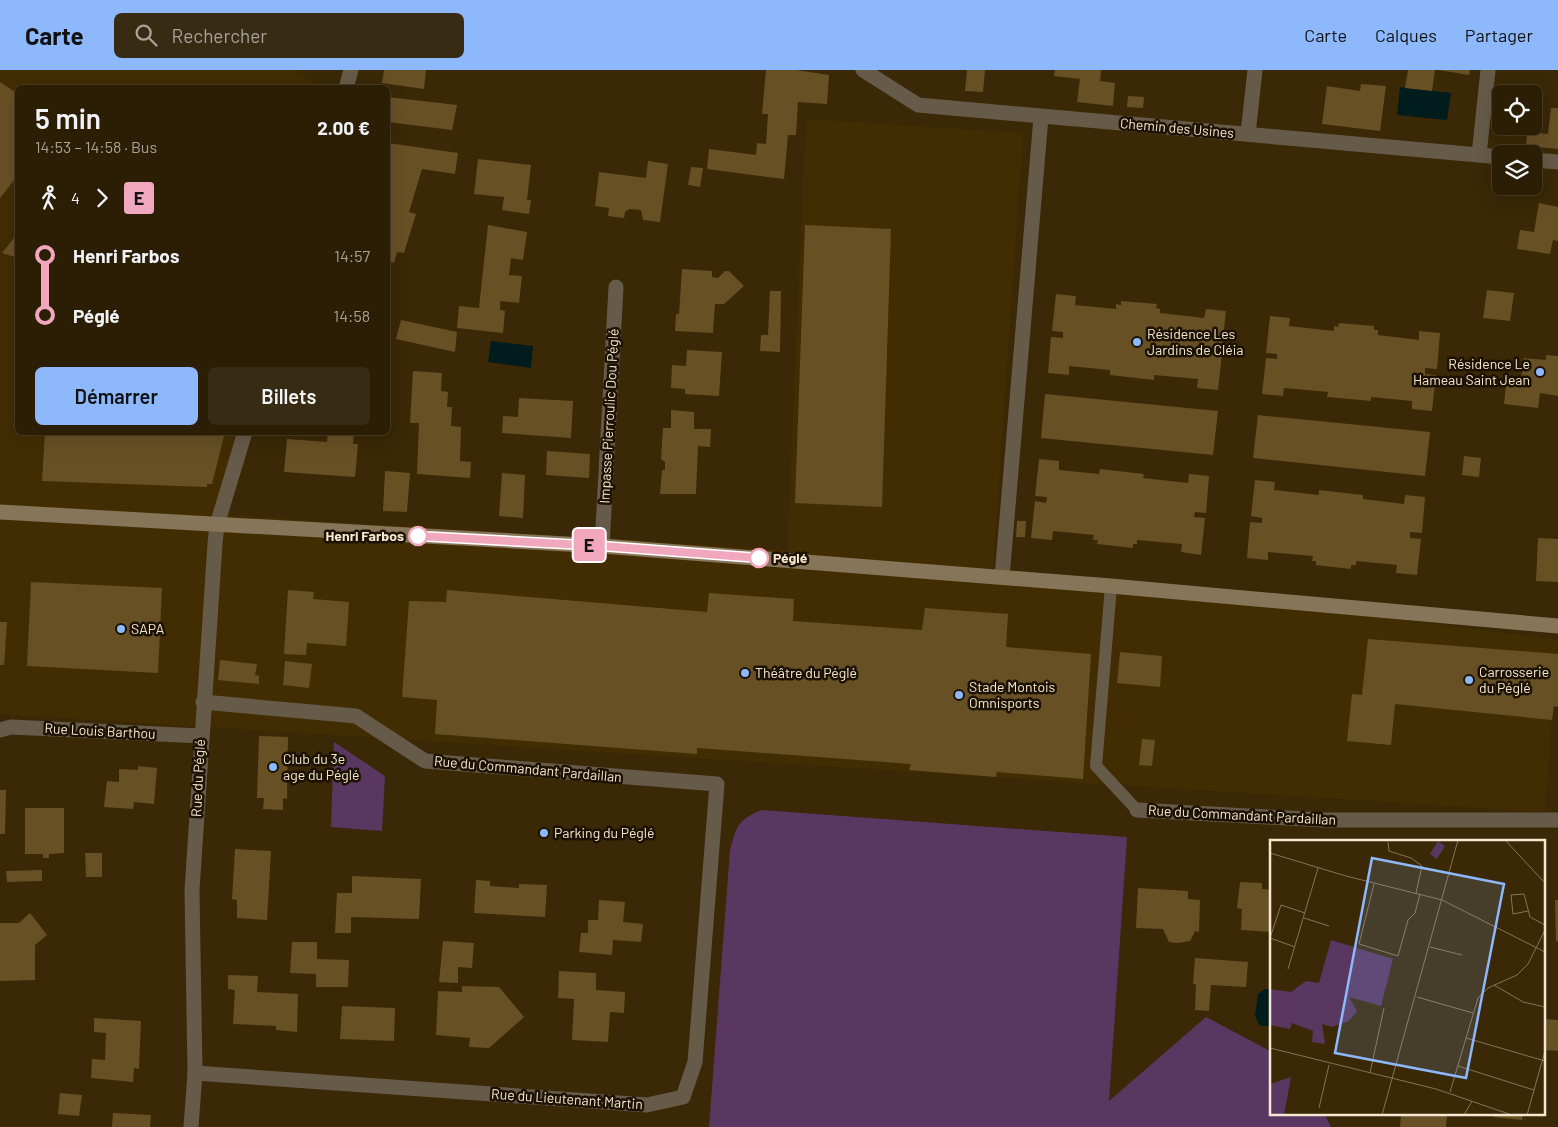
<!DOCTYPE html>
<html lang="fr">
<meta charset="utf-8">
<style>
body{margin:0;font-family:Barlow,sans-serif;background:#382b13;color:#f1f3f6;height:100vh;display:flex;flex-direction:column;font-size:19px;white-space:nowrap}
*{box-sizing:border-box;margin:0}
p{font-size:16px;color:#a6a29a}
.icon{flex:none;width:28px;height:28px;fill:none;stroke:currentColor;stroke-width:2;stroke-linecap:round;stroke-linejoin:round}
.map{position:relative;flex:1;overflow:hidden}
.drawer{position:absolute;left:15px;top:15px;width:375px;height:350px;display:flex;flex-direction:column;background:#2c1e05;border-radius:8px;box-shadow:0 5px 20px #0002,0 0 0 1px #483c27}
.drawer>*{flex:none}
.badge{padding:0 10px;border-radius:4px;font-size:18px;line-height:32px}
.tools{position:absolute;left:1492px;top:15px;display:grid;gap:10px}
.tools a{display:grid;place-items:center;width:50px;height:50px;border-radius:8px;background:#2c1e05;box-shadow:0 5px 20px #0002,0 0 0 1px #483c27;font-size:25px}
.map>.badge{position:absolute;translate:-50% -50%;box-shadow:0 0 0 2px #fff}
.legs{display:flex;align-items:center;gap:8px;height:55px;padding:0 20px;font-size:16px}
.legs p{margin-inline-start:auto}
.headline{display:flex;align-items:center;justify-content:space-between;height:85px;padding:0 20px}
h1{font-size:28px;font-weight:600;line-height:38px}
.cta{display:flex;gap:10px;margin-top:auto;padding:10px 20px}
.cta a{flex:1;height:58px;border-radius:8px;background:#8db9fc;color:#111;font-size:20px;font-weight:600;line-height:58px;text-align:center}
.cta a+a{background:#382b13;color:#f1f3f6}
ul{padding:0 20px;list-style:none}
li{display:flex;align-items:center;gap:18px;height:60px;font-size:19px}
li i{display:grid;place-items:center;width:8px;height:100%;margin:0 6px;background:currentColor}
li i::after{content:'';width:12px;height:12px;margin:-6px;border:4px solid;border-radius:50%;background:#2c1e05}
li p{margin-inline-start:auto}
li:first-child i{background:linear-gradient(#0000 50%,currentColor 0)}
li:last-child i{background:linear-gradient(currentColor 50%,#0000 0)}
header{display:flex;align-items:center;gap:30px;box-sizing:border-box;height:70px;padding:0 25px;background:#8db9fc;color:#111}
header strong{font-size:24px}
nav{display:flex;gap:28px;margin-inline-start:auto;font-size:18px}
.search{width:350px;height:45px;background:#382b13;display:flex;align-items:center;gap:12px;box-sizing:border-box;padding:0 18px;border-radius:8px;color:#a6a29a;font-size:19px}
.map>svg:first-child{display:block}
.built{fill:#422d03}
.green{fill:#593761}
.water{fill:#001c1d}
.building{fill:#685025}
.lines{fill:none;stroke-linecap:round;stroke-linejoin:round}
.lane{stroke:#665b49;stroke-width:12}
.street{stroke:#665b49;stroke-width:15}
.secondary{stroke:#867559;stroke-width:15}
.line-1-casing{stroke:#fff;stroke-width:11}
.line-1{stroke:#f1a7be;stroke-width:8}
.poi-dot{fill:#8db9fc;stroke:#1c1203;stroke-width:2}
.stop-1-dot{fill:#fff;stroke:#f1a7be;stroke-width:2.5}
.labels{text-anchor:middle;stroke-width:5;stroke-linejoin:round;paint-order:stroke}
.street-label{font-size:14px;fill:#f5e7d0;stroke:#1c1203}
.poi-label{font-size:14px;fill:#f5e7d0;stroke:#1c1203;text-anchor:start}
.stop-label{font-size:14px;font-weight:bold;fill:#f5e7d0;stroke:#1c1203;text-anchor:end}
.inset-road{fill:none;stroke:#857457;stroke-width:1}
.view{fill:#8db9fc;fill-opacity:0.15;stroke:#8db9fc;stroke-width:2.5}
.inset-edge{fill:none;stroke:#f5e7d0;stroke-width:2.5}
</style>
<header>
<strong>Carte</strong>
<div class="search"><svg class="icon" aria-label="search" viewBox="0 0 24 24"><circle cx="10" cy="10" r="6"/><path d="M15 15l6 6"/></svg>Rechercher</div>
<nav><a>Carte</a><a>Calques</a><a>Partager</a></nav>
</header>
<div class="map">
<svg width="1558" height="1057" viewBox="0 0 1558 1057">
<rect width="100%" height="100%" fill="#3a2807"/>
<!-- built -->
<polygon class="built" points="0,0 297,0 317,17 18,18 18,362 247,363 228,445 787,480 806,49 1023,63 993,497 1558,570 1545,742 0,644"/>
<!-- green -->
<g class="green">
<polygon points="334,672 385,706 382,761 331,757"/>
<path d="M762,740L1127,767L1109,1031L1206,947L1272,982V1043H1324L1331,1057H709L730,780C737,756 737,750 762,740Z"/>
</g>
<!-- water -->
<g class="water">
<polygon points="1400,17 1451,23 1447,50 1397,45"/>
<polygon points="491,271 533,276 531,298 488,292"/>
<polygon points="1265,919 1272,919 1272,956 1260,956 1255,946 1258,924"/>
</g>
<!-- building -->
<g class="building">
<polygon points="384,0 426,0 424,19 382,13"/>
<polygon points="766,0 796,0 829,5 827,34 798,32 796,65 788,65 784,109 707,99 709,79 756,85 757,73 766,74 768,44 762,44"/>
<polygon points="967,0 985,0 983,22 965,21"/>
<polygon points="1055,0 1101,0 1100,11 1115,13 1113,36 1077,32 1080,9 1054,6"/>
<polygon points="1408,0 1435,0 1432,21 1405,18"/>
<polygon points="1439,0 1470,0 1469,5"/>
<polygon points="0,12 18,24 18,105 0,128"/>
<polygon points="1361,14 1386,16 1380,61 1322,54 1327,16 1360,21"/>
<polygon points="1128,26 1144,27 1143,38 1127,37"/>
<polygon points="388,27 457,35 452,60 388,52"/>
<polygon points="1551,38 1558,38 1558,79 1526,76 1527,62 1548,64"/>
<polygon points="388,73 458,83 455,104 422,99 409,142 416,144 404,183 397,182 394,193 388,191"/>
<polygon points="478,89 531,95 527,130 531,130 529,144 502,140 504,127 474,124"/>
<polygon points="648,91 668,94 660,152 643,150 641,140 629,139 625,142 624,148 608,146 609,138 595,136 599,102 646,108"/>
<polygon points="691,97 703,98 700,117 688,115"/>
<polygon points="1539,133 1558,137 1558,171 1553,170 1550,184 1517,179 1520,160 1534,162"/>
<polygon points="488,155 527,162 523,190 511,188 509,205 522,206 519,233 500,231 500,240 505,241 503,263 457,258 459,236 479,238"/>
<polygon points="805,155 891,159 882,437 795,433"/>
<polygon points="18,163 18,188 2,183"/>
<polygon points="682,199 712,201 712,207 718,208 725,201 729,201 744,216 724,234 715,234 713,263 675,261 676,244 679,244"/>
<polygon points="1487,220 1514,223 1510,251 1483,248"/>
<polygon points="770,221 781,221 780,282 760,281 761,265 768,265"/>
<polygon points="1056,224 1076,226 1075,235 1116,239 1116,234 1121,235 1121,231 1157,234 1156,238 1160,239 1160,243 1204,248 1206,239 1226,241 1222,278 1211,277 1211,282 1222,283 1218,320 1197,318 1198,309 1154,305 1154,310 1110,305 1110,300 1069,296 1069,305 1048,303 1051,267 1063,268 1063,262 1052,261"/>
<polygon points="1270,246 1290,248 1289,256 1334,261 1334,256 1338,257 1339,253 1374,256 1374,260 1378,260 1378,265 1419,270 1419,261 1440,263 1437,299 1425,298 1425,304 1436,305 1432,341 1412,339 1412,331 1371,327 1371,331 1327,327 1328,322 1284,318 1283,326 1262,324 1266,288 1277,289 1277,284 1266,283"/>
<polygon points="401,250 457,262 455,282 396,269"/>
<polygon points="687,280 722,282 719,326 685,324 685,319 671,318 672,295 686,296"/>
<polygon points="1546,285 1558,286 1558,326 1540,323 1538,338 1504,334 1506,315 1520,316 1524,288 1546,290"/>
<polygon points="413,301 442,303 441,321 448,322 447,337 452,337 451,356 461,357 460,391 471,392 470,408 417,404 419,353 410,353"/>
<polygon points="388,316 391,317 389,341 388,341"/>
<polygon points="1045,324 1218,341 1213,385 1041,368"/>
<polygon points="519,328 573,331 571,368 502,363 503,346 518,347"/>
<polygon points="671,340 694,342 694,359 711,359 710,377 698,376 696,424 660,424 662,400 665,400 665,392 661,389 663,358 671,358"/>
<polygon points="1258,345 1430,362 1425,406 1253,388"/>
<polygon points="45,362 225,362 212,414 207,414 207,417 42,411"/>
<polygon points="328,362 354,362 353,374 358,374 355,407 284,402 287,369 327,372"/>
<polygon points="547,381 590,384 589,408 546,405"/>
<polygon points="1464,386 1481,388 1479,407 1462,405"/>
<polygon points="1039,389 1059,391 1059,400 1099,404 1100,399 1144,404 1143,408 1188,413 1189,404 1209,406 1206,443 1195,442 1194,447 1205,448 1201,485 1181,482 1182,474 1137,470 1137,474 1133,474 1133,478 1097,474 1098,470 1093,470 1094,465 1053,461 1052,470 1031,468 1035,431 1046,433 1047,427 1035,426"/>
<polygon points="385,401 410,403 407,442 383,441"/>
<polygon points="502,403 525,405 523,448 499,446"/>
<polygon points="1255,410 1275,412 1274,420 1319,425 1319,420 1363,425 1363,429 1404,434 1405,425 1425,427 1422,463 1410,462 1410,468 1421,469 1417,505 1396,503 1397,495 1356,491 1356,495 1351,495 1351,499 1316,495 1316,491 1312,491 1313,486 1268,482 1268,490 1247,488 1250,452 1262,453 1262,448 1251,446"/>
<polygon points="1017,451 1026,451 1025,467 1016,467"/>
<polygon points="1538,468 1558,469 1558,512 1536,511"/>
<polygon points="31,512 162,518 158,603 27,596"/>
<polygon points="288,520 314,522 313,529 349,532 346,576 307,573 306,585 284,584"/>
<polygon points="447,520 707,542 709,523 794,529 793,551 922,560 925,538 1008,544 1006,577 1091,584 1083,709 997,702 996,707 909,700 911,694 697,678 697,684 435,664 437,630 402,627 409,531 446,532"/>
<polygon points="0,552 7,552 4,595 0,595"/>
<polygon points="1368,569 1558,584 1558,637 1554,636 1552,650 1395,634 1391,675 1347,671 1352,624 1362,625"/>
<polygon points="1120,582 1162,586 1160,617 1117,613"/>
<polygon points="220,590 257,594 255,605 259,606 259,614 218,610"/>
<polygon points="285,591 312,594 309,618 283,615"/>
<polygon points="259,666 288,667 287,729 283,728 283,740 263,739 264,728 257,728"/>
<polygon points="1142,669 1155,670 1152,696 1139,695"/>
<polygon points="138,696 157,698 154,734 134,732 133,739 104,737 107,711 119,712 119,699 138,700"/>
<polygon points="0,720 6,720 5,764 0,764"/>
<polygon points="25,738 64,738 64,783 49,784 49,788 43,788 43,784 25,784"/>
<polygon points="235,779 271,781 267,850 237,848 237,830 232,829"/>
<polygon points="85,783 102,783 102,807 86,807"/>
<polygon points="42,800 42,811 7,812 6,801"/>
<polygon points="352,806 421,809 419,849 351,847 351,863 335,863 337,823 352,823"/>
<polygon points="476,810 490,811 490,816 519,818 519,814 547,815 545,847 474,843"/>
<polygon points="1240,812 1262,813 1262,819 1272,820 1272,862 1241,860 1242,839 1237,838"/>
<polygon points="1138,818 1188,821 1188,829 1200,830 1199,862 1195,861 1190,871 1178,873 1169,872 1163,859 1136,858"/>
<polygon points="599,830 625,832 623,852 643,854 641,872 613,870 612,885 579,882 581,863 588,863 588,850 598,850"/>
<polygon points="1555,830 1558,830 1558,871 1556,871"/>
<polygon points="30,843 47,865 35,875 35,910 0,911 0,853 19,853"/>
<polygon points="443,871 474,873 472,898 458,897 458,913 439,912"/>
<polygon points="292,872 317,872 317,889 349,890 348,917 316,917 316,904 290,903"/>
<polygon points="1195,888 1248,892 1246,917 1211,915 1209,941 1195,940 1196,914 1193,914"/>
<polygon points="559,901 596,903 596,920 625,922 624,943 610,942 608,972 572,970 574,929 558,928"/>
<polygon points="228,905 258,906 257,922 298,924 297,962 276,960 276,956 233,954 235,920 228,919"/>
<polygon points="462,916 499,917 524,947 489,978 469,977 470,968 436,965 438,921 462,922"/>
<polygon points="342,936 395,938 394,971 340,969"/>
<polygon points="94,948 141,951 139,999 134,998 133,1012 91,1008 92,989 105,990 106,963 94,962"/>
<polygon points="1544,949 1558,950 1558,981 1544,980"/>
<polygon points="60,1023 82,1025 79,1046 58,1044"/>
<polygon points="113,1043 151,1045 150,1057 112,1057"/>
<polygon points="1494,1043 1523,1043 1522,1050 1493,1047"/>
<polygon points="1401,1045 1447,1046 1446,1057 1400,1057"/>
</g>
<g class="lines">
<!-- lane -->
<polyline class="lane" points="1111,516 1096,696 1137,740"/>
<!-- street -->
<g class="street">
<polyline points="863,0 918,35 1501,87"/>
<polyline points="346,18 351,0"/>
<polyline points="1248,64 1255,0"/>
<polyline points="1479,85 1488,0"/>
<polyline points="1534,90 1558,92"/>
<polyline points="602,476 616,217"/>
<polyline points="1002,507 1041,47"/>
<polyline points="0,660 11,657 201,666"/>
<polyline points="1137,740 1324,750 1558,750"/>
<polyline points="195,1003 647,1035 683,1027 695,992 717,714 425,691 356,646 203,632"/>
<polyline points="191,1057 195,1003 192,820 215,474 217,455 245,362"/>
</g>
<!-- secondary -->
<polyline class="secondary" points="0,442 602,476 1111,516 1558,556"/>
</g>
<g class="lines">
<defs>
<polyline id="line-1" points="418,466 602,476 759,488"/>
</defs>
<!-- line-1 casing -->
<use href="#line-1" class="line-1-casing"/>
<!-- line-1 -->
<use href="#line-1" class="line-1"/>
</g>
<!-- markers -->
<g class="poi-dot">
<circle cx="1137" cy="272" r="5"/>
<circle cx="1540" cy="302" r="5"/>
<circle cx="121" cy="559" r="5"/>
<circle cx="745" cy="603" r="5"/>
<circle cx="1469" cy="610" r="5"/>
<circle cx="959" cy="625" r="5"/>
<circle cx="273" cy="697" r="5"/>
<circle cx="544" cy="763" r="5"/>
</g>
<g class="stop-1-dot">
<circle cx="418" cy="466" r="9"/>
<circle cx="759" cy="488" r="9"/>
</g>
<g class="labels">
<!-- street labels -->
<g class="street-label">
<text transform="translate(1177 58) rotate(5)" y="5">Chemin des Usines</text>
<text transform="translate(609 346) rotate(-87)" y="5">Impasse Pierroulic Dou Péglé</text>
<text transform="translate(100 661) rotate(3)" y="5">Rue Louis Barthou</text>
<text transform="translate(528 699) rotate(5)" y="5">Rue du Commandant Pardaillan</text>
<text transform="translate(198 708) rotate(-87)" y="5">Rue du Péglé</text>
<text transform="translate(1242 745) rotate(3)" y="5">Rue du Commandant Pardaillan</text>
<text transform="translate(567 1029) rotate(4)" y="5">Rue du Lieutenant Martin</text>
</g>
<!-- poi labels -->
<g class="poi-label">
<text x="1147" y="269">Résidence Les<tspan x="1147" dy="16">Jardins de Cléia</tspan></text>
<text x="1530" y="299" text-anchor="end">Résidence Le<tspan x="1530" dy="16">Hameau Saint Jean</tspan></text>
<text x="131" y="564">SAPA</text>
<text x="1479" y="607">Carrosserie<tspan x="1479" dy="16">du Péglé</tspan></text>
<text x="755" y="608">Théâtre du Péglé</text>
<text x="969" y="622">Stade Montois<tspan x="969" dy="16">Omnisports</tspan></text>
<text x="283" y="694">Club du 3e<tspan x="283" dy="16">age du Péglé</tspan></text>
<text x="554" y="768">Parking du Péglé</text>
</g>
<!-- stop labels -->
<g class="stop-label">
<text x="404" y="471">Henri Farbos</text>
<text x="773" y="493" text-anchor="start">Péglé</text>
</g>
</g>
<!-- overview -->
<g transform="translate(1270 770)">
<rect width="275" height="275" fill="#3a2807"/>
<path d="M168,1L175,6L167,19L160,14ZM61,100L123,119L111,166L79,157L87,171L79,181L62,187L52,184L55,204L42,202L43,191L22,183L20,189L0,185V149L21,152L36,141L49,143ZM21,237L14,275H0V244Z" fill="#593761"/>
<path class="inset-road" d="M235,0L275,43M118,2L119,11L141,18L152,26L146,53M0,13L76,36L172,60L275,112M104,44L89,104L128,116L138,80L145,73L150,54M258,71L243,74L241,55L254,54L260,77L275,85M34,78L59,86M25,107L0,98L11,65L35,73M160,107L192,115M18,129L48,28M224,145L253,162L275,167M147,157L203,173M196,198L275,221M0,208L166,249L242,275M188,226L264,250M100,233L114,168M180,252L208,158L218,148L247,135L258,124L275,90M49,268L59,225M112,275L188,0M194,275L202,261M257,275L275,211"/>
<path class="view" d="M102,18L234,44L196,238L65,213Z"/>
<rect width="275" height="275" class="inset-edge"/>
</g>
</svg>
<div class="tools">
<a><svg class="icon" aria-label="locate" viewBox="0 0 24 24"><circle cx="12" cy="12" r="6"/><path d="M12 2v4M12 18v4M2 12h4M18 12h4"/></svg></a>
<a><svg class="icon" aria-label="layers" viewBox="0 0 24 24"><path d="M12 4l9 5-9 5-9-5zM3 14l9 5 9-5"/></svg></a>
</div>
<b class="badge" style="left:589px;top:475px;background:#f1a7be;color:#111">E</b>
<section class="drawer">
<div class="headline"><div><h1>5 min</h1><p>14:53 – 14:58 · Bus</p></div><b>2.00 €</b></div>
<div class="legs"><svg class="icon" aria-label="walk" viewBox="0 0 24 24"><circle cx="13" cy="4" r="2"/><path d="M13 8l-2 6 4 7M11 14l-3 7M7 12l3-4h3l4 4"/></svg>4<svg class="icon" aria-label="forward" viewBox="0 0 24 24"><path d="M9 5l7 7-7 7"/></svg><b class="badge" style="background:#f1a7be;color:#111">E</b></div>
<ul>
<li><i style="color:#f1a7be"></i><b>Henri Farbos</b><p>14:57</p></li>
<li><i style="color:#f1a7be"></i><b>Péglé</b><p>14:58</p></li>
</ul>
<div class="cta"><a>Démarrer</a><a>Billets</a></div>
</section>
</div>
